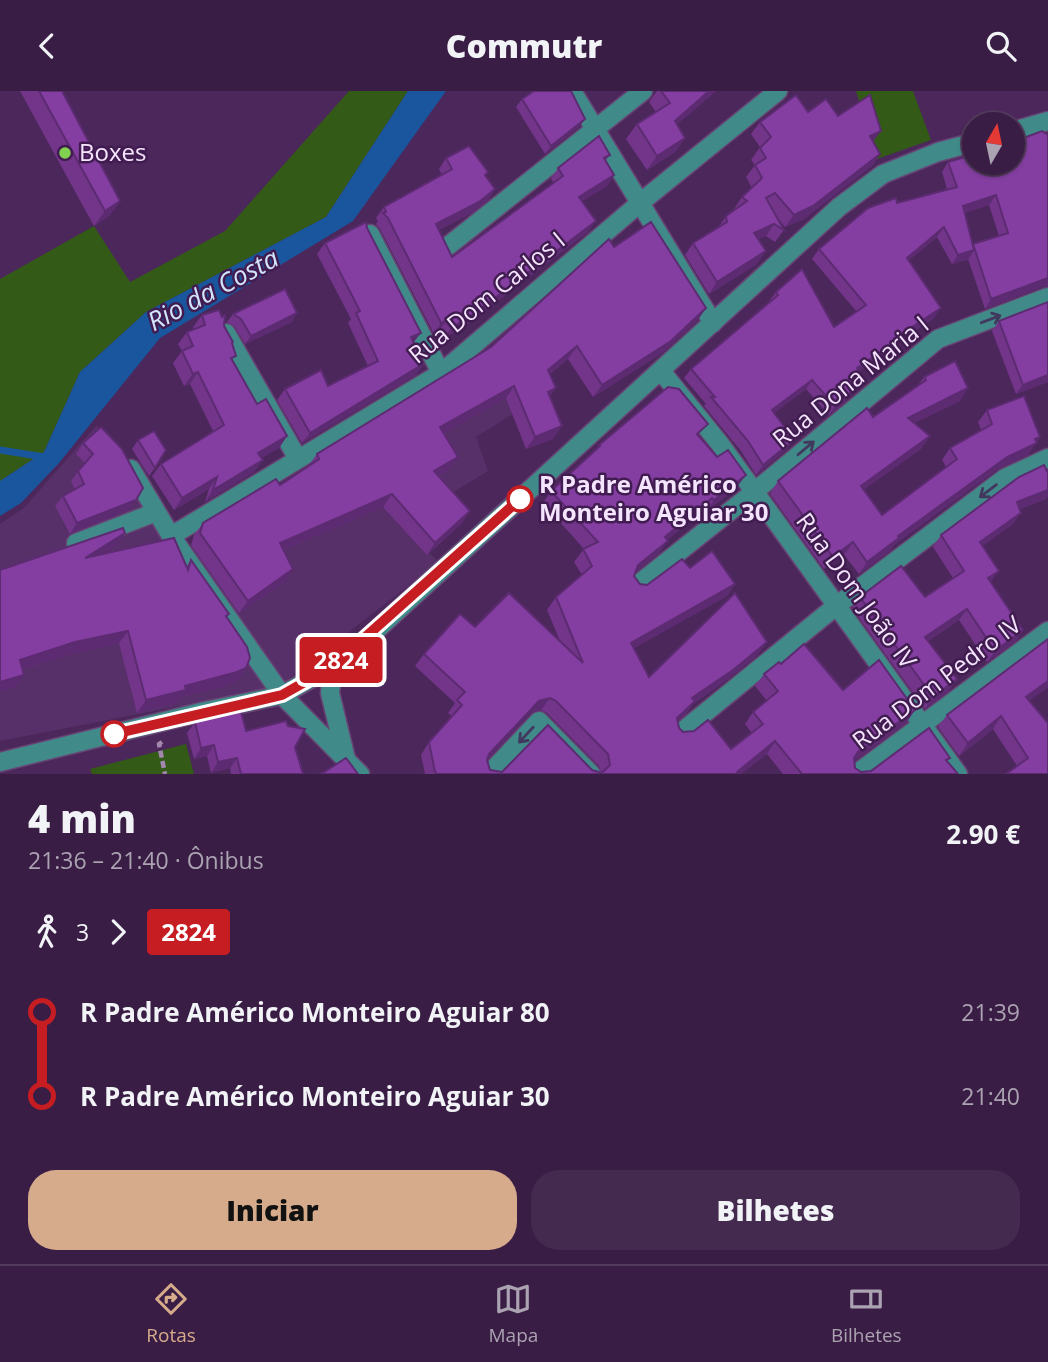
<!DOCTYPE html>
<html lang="pt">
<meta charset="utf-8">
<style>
body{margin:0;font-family:"Open Sans",sans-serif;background:#442a4f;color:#f1f3f6;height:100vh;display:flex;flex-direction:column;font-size:26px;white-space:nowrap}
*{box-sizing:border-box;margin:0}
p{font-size:23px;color:#aba2b2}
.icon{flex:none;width:38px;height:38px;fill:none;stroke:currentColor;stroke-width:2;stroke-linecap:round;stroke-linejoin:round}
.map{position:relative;height:683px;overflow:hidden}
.details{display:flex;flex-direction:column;background:#391d44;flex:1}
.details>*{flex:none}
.badge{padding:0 14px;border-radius:5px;font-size:24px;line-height:46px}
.needle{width:46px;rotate:9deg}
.controls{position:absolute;left:962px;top:21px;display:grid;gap:14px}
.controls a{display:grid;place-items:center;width:63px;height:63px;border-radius:50%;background:#391d44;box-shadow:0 2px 5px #0004,0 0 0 2px #533b5d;font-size:35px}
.map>.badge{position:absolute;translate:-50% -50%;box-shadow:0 0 0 4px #fff}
.legs{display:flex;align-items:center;gap:10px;height:77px;padding:0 28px;font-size:23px}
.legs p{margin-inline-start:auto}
.head{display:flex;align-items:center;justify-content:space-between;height:119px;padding:0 28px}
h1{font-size:38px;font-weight:800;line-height:52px}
.primary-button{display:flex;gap:14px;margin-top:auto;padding:14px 28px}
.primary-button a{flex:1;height:80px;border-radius:28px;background:#d6ab8b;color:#111;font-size:28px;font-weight:800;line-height:80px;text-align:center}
.primary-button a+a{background:#442a4f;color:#f1f3f6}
ul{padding:0 28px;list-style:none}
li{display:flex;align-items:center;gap:24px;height:84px;font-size:26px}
li i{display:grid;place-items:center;width:10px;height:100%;margin:0 9px;background:currentColor}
li i::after{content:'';width:18px;height:18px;margin:-9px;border:5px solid;border-radius:50%;background:#391d44}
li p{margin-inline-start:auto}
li:first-child i{background:linear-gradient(#0000 50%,currentColor 0)}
li:last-child i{background:linear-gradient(currentColor 50%,#0000 0)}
header{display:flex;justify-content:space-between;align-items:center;height:91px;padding:0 28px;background:#391d44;font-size:32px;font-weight:800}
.tabs{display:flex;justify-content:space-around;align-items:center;height:98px;border-top:2px solid #533b5d;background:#391d44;font-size:19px;color:#aba2b2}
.tabs a{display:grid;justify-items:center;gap:4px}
.tabs .on{color:#d6ab8b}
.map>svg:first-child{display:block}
.built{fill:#583069}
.green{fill:#335a17}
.water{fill:#19569d}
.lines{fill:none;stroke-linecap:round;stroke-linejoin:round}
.stream{stroke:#19569d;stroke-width:7}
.minor-casing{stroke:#674575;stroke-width:21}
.path{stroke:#a389af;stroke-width:4.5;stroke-dasharray:7 3.5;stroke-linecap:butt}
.minor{stroke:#418a8a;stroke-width:18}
.wall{fill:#72358a;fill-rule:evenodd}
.shaded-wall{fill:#5c2b71}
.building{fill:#843ea1;stroke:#5c2b71;stroke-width:2;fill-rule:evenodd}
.oneway{stroke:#41385e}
.line-1-casing{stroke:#fff;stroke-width:16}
.line-1{stroke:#c61d23;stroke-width:10}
.poi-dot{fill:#82d04f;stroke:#411c50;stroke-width:2.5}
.stop-1-dot{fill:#fff;stroke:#c61d23;stroke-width:3.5}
.labels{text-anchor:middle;stroke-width:5;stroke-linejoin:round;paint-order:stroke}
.poi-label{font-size:24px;fill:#f5e4fe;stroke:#411c50;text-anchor:start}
.street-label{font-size:24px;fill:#f5e4fe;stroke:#411c50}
.stop-label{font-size:24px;font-weight:bold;fill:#f5e4fe;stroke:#411c50;text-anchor:start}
.water-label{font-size:26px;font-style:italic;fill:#d3e5fd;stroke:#411c50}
</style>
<header><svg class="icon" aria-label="back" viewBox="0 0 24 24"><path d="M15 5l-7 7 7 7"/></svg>Commutr<svg class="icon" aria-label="search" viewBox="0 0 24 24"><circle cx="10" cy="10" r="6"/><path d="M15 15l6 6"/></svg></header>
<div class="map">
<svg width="1048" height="683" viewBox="0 0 1048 683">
<rect width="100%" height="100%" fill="#4c275b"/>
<!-- built -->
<polygon class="built" points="486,266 519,319 476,346 488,380 399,434 439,471 278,596 0,650 0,433 24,417 97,334 173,467"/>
<!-- green -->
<g class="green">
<polygon points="349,0 408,0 326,126 146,221 80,281 44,361 0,390 0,188 94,135 130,191 225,140"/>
<polygon points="856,0 913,0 931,49 877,68"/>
<polygon points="186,653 194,683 92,683 90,678"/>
</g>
<!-- water -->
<polygon class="water" points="408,0 446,0 353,130 160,247 59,372 21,412 0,425 0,390 44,361 80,281 146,221 326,126"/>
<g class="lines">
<!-- stream -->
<polyline class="stream" points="0,359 44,366"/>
<defs>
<g id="minor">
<polyline points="572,0 713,232"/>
<polyline points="1013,40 1048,30"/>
<polyline points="370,143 441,282"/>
<polyline points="448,155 643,0"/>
<polyline points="226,242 298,368"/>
<polyline points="661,280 720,353 958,683"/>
<polyline points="131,378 171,445 282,604 360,683"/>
<polyline points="171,445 441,282 641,111 778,0"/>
<polyline points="76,452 156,421"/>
<polyline points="636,495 754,401 938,248 1048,206"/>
<polyline points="333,575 330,602 346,668"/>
<polyline points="679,643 836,515 1005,387 1048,367"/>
<polyline points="0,671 205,620 282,604 333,575 360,554 839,116 883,83 938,61 975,51"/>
<polyline points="489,683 539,630 591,683"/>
<polyline points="856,683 1048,540"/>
</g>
</defs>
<!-- minor casing -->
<use href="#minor" class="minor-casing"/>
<!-- path -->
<polyline class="path" points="162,651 159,653 165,683"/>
<!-- minor -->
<use href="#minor" class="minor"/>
</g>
<!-- wall -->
<g class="wall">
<polygon points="20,0 62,0 120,110 109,125 94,135"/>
<polygon points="657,0 716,0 677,33 685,47 675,61 647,79 626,48 637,33 656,21 649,11"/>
<polygon points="522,8 579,36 545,63 516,16"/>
<polygon points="808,21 838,25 873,51 880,63 872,75 804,128 785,136 777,126 784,139 775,151 766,145 758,148 757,173 709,203 685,164 693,152 718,137 726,125 735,119 734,118 742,106 752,97 746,86 755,74 751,69 760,56 751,43 760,31"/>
<path d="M1048,44V196L1045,195L985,218L968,168L952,173L937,146L909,169L934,227L893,254L888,260L859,280L854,294L849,298L845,311L829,324L806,298L774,322L787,358L756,384L741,360L704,315L706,313L684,287L691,278L769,211V210L776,201L834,236L857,221L812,168L819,158L897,112L947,98L942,81L948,71L975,72ZM989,114L999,145L973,153L964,122Z"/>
<polygon points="610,64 605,70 614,84 607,95 582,110 588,141 470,231 444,248 439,240 434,243 380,138 376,133 378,130 376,127 384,116 442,84 439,78 446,67 488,81 485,84 495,98 488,109 472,122 439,139 452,166 554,92 551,88 558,77"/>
<polygon points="367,137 413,252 423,273 416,284 302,352 277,309 285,298 328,295 368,275 348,232 351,228 317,163 325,152"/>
<polygon points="614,156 698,229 662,262 593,306 568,268 550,283 550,306 553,348 526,358 506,307 444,342 449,379 439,385 470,420 461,433 427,464 383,416 283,459 285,491 239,522 191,454 194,444 203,432 280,394 308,375 317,363 491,256"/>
<polygon points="1048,211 1048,291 1016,303 992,240 999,230"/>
<polygon points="233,223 292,231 245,253 235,236 227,231"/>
<polygon points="202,224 224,235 232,253 233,271 257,313 287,345 279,357 261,367 254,381 205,411 209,398 174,419 152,385 161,373 213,340 190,293 184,295 173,272 182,260 178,253 187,241 194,238 193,236"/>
<polygon points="924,286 960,310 914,332 921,358 864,398 882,424 946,376 942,369 950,357 981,339 978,331 987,319 1040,346 1028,364 998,378 894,454 891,459 859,483 844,464 824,478 770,403 778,390 873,326 918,294"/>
<polygon points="101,336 129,419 70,443 55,415 63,405 75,399 71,390 85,372 76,363 83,352"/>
<path d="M699,346L737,396L705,422L703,419L667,449L659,462L635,481L634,485L640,493L647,494L690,477L735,493L727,505L634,557L649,586L758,564L724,591L693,613L686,623L677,631L679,637L683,641L731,658L752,642L745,633L753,621L767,610L755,595L764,583L781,573L843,599L907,631L854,670L855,677L861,681L947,670L958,683H783L767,663L741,683H425L421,664L429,651L452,625L448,622L455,612L415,575L424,563L475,536L560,550L547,519L556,506L582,484L574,471L584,458L543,412L551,400L594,361L599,354ZM541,619L547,622L599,675L601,681L592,679L502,681L490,679L487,669L531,622Z"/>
<polygon points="138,349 155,377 149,385 132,358"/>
<polygon points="1048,382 1048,405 1046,408 1020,418 1013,433 982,455 991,492 1023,539 1015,551 987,571 959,529 928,550 949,600 925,618 852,517 860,506 925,506 953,487 933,456 941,444"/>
<polygon points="117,455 103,463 186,476 191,469 227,526 246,577 237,589 228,594 181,606 177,612 137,622 119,552 67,564 22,578 16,596 0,479"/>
<polygon points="1029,610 1048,683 1017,675 993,638 959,665 938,636 947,624"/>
<polygon points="195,631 246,640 295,656 303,683 231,683 230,677 211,682 207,665 194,668 187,642"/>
</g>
<!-- shaded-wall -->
<g class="shaded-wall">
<polygon points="709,0 716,0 665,44 675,30"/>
<polygon points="585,28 579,36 545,63 551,55"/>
<polygon points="881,40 872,52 870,45"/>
<polygon points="685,47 675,61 647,79 657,65"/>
<polygon points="880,63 872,75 804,128 785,136 794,124"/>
<polygon points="614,84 607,95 571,116 579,106"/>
<polygon points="495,98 488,109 472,122 429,144 436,133"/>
<polygon points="996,104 989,114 956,125 963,115"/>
<polygon points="120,110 109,125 94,135 105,120"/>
<polygon points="596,130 588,141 470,231 444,248 451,237"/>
<polygon points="774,133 766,145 746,154 754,142"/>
<polygon points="944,136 937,146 900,177 907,167"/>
<polygon points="974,159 968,169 952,173 958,164"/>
<polygon points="766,160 757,173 709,203 717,191"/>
<polygon points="1048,187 1048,196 1045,195 985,218 991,208"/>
<polygon points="706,217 698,229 662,262 593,306 602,294"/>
<polygon points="941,217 934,227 893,254 888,260 850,286 857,277 894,248"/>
<polygon points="297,222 292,231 245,253 251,245"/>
<polygon points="446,230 439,240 434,243 441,232"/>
<polygon points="421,242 413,252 411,246"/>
<polygon points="577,255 568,268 539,292 548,279"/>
<polygon points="423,273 416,284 302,352 310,342"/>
<polygon points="198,281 190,293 184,295 193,283"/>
<polygon points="861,284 854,294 840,305 847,295"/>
<polygon points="1048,284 1048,291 1016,303 1023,294"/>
<polygon points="812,289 806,298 765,329 772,319"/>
<polygon points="514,295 506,307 432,349 440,336"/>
<polygon points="556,297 547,309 548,301"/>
<polygon points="968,297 960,310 900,339 908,327"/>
<polygon points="851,301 845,311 829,324 835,315"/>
<polygon points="562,335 553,348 526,358 535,346"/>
<polygon points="287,345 279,357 249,374 258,362"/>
<polygon points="930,345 921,358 852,407 861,395"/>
<polygon points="1040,346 1028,364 998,378 894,454 891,459 859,483 867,471 898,445 1007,366"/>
<polygon points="794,349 787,358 756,384 763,374"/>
<polygon points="458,366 449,379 426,392 434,380"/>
<polygon points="263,369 254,381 205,411 213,399"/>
<polygon points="746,384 737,396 705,422 714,409"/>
<polygon points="217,386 209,398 174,419 182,407"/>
<polygon points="1048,399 1048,405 1046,408 1010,422 1017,411"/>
<polygon points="392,403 383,416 271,464 280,452"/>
<polygon points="712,407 703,419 656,459 665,446"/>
<polygon points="136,409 129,419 70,443 77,432"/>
<polygon points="470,420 461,433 427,464 435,452"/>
<polygon points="1021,422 1013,433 972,463 980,451"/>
<polygon points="125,442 117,455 76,480 85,467"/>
<polygon points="668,450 659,462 629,486 638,474"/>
<polygon points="853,451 844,464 824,478 833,466"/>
<polygon points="293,478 285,491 239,522 248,510"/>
<polygon points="999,480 991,491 988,487"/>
<polygon points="735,493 727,505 622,564 631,552"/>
<polygon points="967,518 959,529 917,557 925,546"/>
<polygon points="1023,539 1015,551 987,571 995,560"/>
<polygon points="128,540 119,552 67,564 11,581 20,569 75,551"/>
<polygon points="767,551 758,564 724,591 693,613 686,623 668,640 692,607"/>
<polygon points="246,577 237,589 228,594 181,606 177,612 137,622 146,609 185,595"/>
<polygon points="24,584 16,596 0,601 0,591"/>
<polygon points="957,588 949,600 925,618 933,606"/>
<polygon points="1048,590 1048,597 1017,618 1026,606"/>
<polygon points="550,607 541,619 531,622 481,675 489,663 539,610"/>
<polygon points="915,619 907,631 849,674 858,661"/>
<polygon points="1001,625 993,638 959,665 968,652"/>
<polygon points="775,650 767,663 741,683 735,683"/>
<polygon points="214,654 207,665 194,668 201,657"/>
<polygon points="237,667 230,677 211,682 218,671"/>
</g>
<!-- building -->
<g class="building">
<polygon points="39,0 62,0 120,110 105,120"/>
<polygon points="534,0 571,0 585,28 551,55 522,8"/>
<polygon points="661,0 709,0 675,30 685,47 657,65 637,33 670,12"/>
<polygon points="796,4 808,21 826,8 838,25 870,4 881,40 870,45 880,63 813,115 794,124 775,102 766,107 784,139 774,133 754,142 766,160 717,191 693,152 727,131 726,125 747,110 742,106 762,87 755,74 766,67 760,57 771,46 760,31"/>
<polygon points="1042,40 1048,44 1048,187 991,208 973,153 1008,142 996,104 963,115 974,159 958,164 944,136 907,167 941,217 894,248 895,251 857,277 861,284 847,295 851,301 835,315 812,289 772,319 794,349 763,374 748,350 711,306 715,306 691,278 778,204 776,201 802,178 834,236 866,214 819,158 868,117 896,107 897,112 957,96 948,71 975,63 975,72 1013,72 1013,51"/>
<polygon points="599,45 610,64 604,67 614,84 579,106 596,130 478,220 451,237 446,230 441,232 388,127 383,122 386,121 384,116 452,78 446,67 469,55 488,81 485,84 495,98 479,111 436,133 452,166 563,85 558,77"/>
<polygon points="366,131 367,137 421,242 411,246 423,273 310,342 285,298 321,279 328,295 378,270 356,222 360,220 325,152"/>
<polygon points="651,131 706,217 671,250 602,294 577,255 548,279 556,297 548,301 562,335 535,346 514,295 440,336 458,366 434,380 470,420 435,452 392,403 280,452 293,478 248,510 200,442 203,432 276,388 280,394 319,368 317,363 491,256 609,148 614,156"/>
<polygon points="285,198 297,222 251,245 241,228 233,223"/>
<polygon points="1048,211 1048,284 1023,294 999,230"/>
<polygon points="219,219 222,226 225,224 224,235 233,251 232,252 236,265 231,267 257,313 266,308 287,345 258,362 263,369 213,399 217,386 182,407 161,373 224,334 198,281 193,283 182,260 193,255 187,241 205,234 202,224"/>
<polygon points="955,270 968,297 908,327 930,345 861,395 882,424 957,368 950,357 992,333 987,319 1024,305 1040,346 1035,348 1037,352 1007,366 898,445 899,447 867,471 853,451 833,466 778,390 867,317 873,326 926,289 924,286"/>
<path d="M668,296L679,298L708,333L697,343L717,366L728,359L746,384L714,409L712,407L665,446L668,450L638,474L634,485L640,493L647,494L682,468L690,477L712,460L735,493L631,552L649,586L735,502L767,551L733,579L692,607L695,610L677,627L679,637L683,641L694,640L708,629L731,658L763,633L753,621L778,600L764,583L779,571L781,573L804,553L843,599L879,569L915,619L858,661L854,667L855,677L861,681L871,680L929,637L950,667L946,669L958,683H802L775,650L737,681L739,683H437L435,681L429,651L462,614L457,609L465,601L424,563L460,523L475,536L509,502L583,572L556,506L592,475L583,458L598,451L551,400L600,355L599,354ZM550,607L556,610L608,663L610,674L602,682L592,679L548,634L502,681L490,679L487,669L489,663L539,610Z"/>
<polygon points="101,336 122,358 143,397 136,409 77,432 63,405 84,393 78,380 93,363 83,352"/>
<polygon points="154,340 166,359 155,377 138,349"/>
<polygon points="1044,374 1048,382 1048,399 1017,411 1021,422 980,451 999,480 988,487 1023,539 995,560 967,518 925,546 957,588 933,606 860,506 901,475 925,506 964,480 941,444 1019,386"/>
<polygon points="123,437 125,442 85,467 174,447 188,479 191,469 229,523 226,525 247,556 250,567 246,577 237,581 185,595 186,599 146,609 128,540 75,551 20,569 24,584 0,591 0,479"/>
<polygon points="1048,548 1048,590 1026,606 1048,632 1048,683 1006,683 1028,667 1001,625 968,652 947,624"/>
<polygon points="241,620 246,640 286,630 288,635 305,638 295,656 303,683 241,683 237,667 218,671 214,654 201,657 195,631"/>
<polygon points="346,667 358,683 321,683"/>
</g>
<!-- one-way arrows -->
<defs><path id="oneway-shaft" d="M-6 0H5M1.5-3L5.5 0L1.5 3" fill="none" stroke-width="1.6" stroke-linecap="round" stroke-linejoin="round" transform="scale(1.75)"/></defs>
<g class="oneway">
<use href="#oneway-shaft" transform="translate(991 228) rotate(-21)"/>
<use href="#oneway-shaft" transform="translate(806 357) rotate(-40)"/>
<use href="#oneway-shaft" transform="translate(988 400) rotate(143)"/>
<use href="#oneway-shaft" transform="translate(526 644) rotate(133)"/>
</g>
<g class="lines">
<defs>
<polyline id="line-1" points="114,643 282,604 333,575 520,408"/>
</defs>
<!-- line-1 casing -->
<use href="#line-1" class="line-1-casing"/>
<!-- line-1 -->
<use href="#line-1" class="line-1"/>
</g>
<!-- markers -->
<circle class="poi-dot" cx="65" cy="62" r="7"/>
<g class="stop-1-dot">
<circle cx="520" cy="408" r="12"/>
<circle cx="114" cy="643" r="12"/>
</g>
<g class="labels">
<!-- poi labels -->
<g class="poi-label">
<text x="79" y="70">Boxes</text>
</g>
<!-- street labels -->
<g class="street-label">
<text transform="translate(487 207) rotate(-39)" y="8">Rua Dom Carlos I</text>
<text transform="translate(851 291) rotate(-39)" y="8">Rua Dona Maria I</text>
<text transform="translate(856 500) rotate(54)" y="8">Rua Dom João IV</text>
<text transform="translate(937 592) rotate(-37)" y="8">Rua Dom Pedro IV</text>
</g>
<!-- stop labels -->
<g class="stop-label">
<text x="539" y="402">R Padre Américo<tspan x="539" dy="28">Monteiro Aguiar 30</tspan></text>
</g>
<!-- water labels -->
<g class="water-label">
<text transform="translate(213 199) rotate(-28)" y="9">Rio da Costa</text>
</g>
</g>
</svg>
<div class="controls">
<a><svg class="needle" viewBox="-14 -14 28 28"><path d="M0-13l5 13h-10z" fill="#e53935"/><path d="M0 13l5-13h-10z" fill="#aba2b2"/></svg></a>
</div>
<b class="badge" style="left:341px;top:569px;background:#c61d23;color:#fff">2824</b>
</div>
<section class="details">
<div class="head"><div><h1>4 min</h1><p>21:36 – 21:40 · Ônibus</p></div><b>2.90 €</b></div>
<div class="legs"><svg class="icon" aria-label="walk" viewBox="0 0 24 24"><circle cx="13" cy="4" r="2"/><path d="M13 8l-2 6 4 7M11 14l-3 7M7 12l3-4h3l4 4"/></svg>3<svg class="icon" aria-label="forward" viewBox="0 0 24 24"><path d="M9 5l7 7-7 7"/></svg><b class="badge" style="background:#c61d23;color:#fff">2824</b></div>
<ul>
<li><i style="color:#c61d23"></i><b>R Padre Américo Monteiro Aguiar 80</b><p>21:39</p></li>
<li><i style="color:#c61d23"></i><b>R Padre Américo Monteiro Aguiar 30</b><p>21:40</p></li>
</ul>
<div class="primary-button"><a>Iniciar</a><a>Bilhetes</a></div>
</section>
<nav class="tabs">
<a class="on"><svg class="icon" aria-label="directions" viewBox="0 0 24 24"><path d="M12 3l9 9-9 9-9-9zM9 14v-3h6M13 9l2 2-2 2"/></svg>Rotas</a>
<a><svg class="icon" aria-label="map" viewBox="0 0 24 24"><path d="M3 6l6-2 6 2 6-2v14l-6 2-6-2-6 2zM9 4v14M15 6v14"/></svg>Mapa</a>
<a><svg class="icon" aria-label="tickets" viewBox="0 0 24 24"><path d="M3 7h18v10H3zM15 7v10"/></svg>Bilhetes</a>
</nav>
